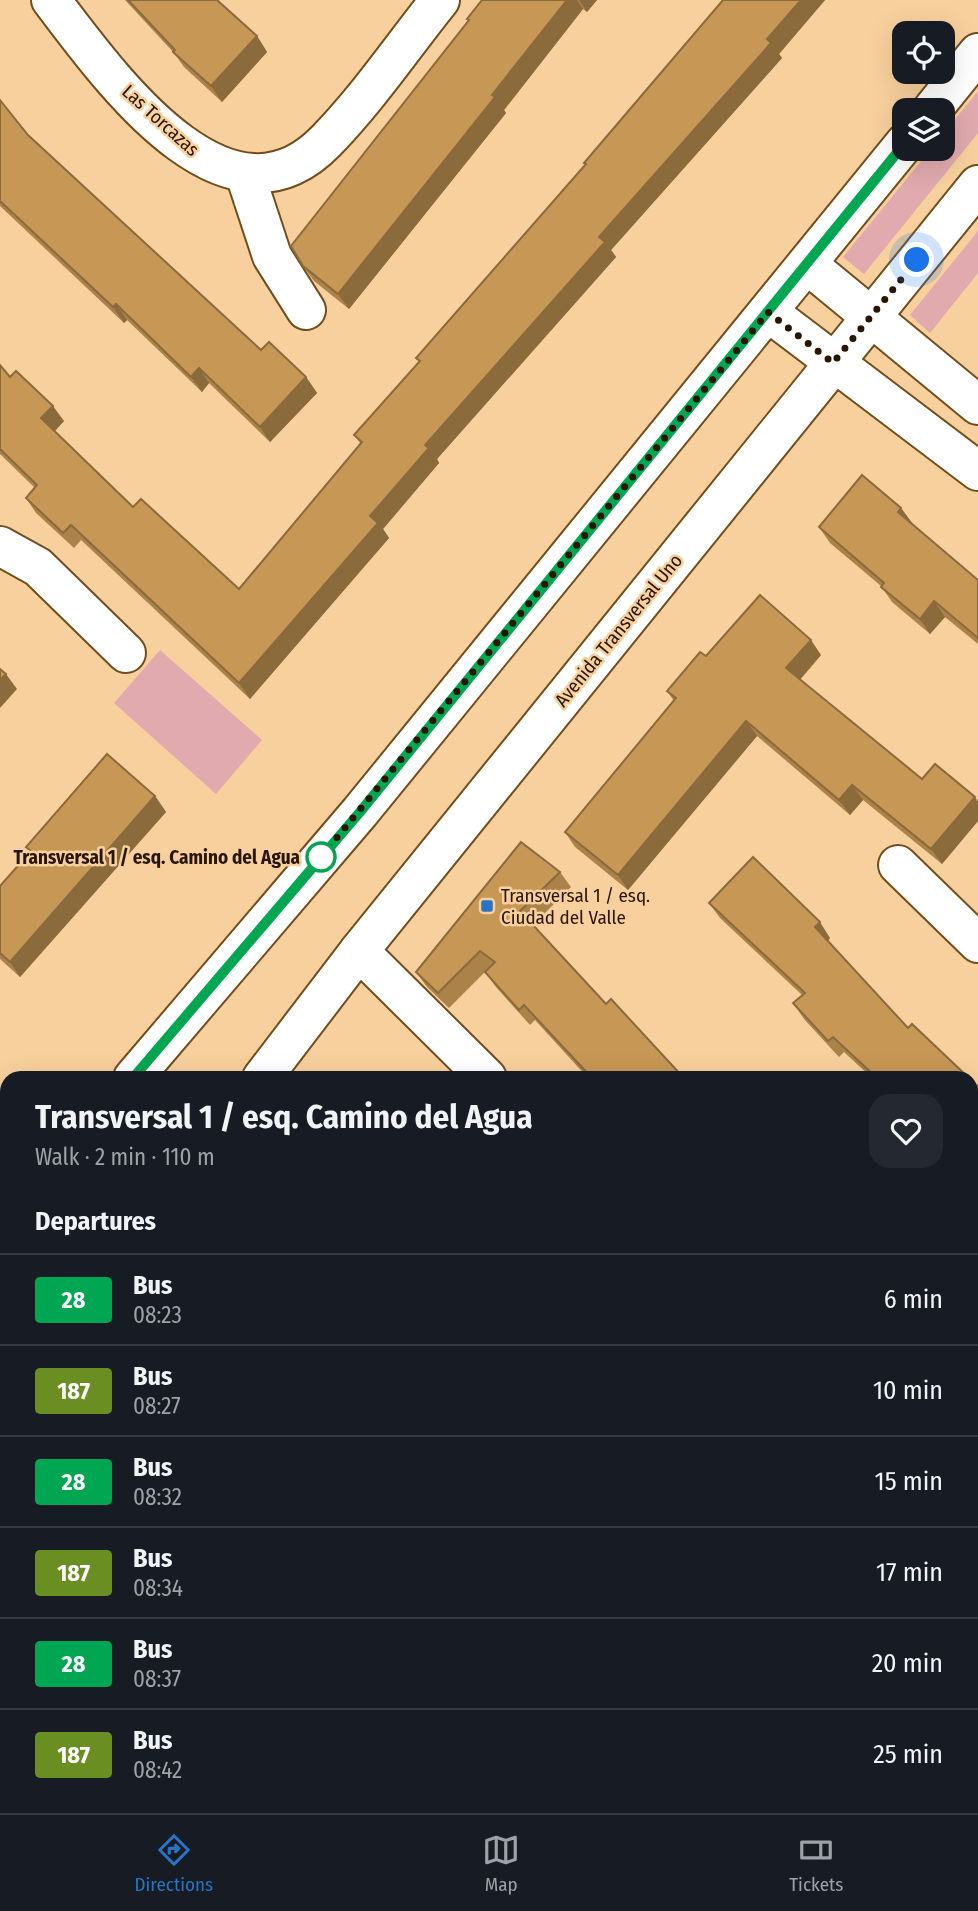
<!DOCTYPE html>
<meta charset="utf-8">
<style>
body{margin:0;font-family:"Fira Sans Condensed",sans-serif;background:#242831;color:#f1f3f6;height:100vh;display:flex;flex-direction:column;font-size:26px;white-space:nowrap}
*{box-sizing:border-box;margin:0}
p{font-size:23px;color:#9ea1a6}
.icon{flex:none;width:38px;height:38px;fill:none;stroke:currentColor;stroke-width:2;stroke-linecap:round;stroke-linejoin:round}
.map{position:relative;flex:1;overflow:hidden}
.side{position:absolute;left:0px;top:1071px;width:978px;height:742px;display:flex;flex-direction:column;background:#171b24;border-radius:21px 21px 0 0;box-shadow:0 7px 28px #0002}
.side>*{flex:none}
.badge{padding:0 14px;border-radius:5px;font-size:24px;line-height:46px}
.tools{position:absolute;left:892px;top:21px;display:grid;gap:14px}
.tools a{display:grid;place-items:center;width:63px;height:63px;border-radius:14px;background:#171b24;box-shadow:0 7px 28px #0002;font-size:35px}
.you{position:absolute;width:35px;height:35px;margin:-18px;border:5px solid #fff;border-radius:50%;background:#1a73e8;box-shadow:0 0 0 10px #1a73e833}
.map>.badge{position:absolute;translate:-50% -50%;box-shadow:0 0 0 4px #fff}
h2{padding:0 35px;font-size:26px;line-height:63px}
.round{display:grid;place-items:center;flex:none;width:74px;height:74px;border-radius:21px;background:#242831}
.overview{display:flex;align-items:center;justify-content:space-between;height:119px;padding:0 35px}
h1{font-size:33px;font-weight:700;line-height:52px}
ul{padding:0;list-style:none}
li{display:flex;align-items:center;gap:21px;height:91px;padding:0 35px;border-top:2px solid #363941}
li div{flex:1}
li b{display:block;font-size:26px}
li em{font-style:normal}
li .badge{min-width:77px;font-weight:700;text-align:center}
.tabs{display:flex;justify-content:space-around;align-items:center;height:98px;border-top:2px solid #363941;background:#171b24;font-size:19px;color:#9ea1a6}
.tabs a{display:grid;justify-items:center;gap:4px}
.tabs .current{color:#2874c3}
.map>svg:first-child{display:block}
.green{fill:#e1aaae}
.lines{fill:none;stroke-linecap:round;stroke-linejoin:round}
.street-casing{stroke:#714e1c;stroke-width:42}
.secondary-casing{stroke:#714e1c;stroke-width:42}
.street{stroke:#fff;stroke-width:38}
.secondary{stroke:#fff;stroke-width:38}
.wall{fill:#ab824a}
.shaded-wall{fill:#8b6a3c}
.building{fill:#c79756;stroke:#8b6a3c;stroke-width:2}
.line-casing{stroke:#fff;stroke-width:16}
.line{stroke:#00a651;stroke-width:10}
.walk{stroke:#281600;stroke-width:7;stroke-dasharray:0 12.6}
.stop-dot{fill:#fff;stroke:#00a651;stroke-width:3.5}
.poi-dot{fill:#2874c3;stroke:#f8d09d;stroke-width:2.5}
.labels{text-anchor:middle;stroke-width:5;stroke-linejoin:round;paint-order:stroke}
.street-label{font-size:19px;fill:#281600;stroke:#f8d09d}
.stop-label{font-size:19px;font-weight:bold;fill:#281600;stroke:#f8d09d;text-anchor:end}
.poi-label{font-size:19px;fill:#281600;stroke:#f8d09d;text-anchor:start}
</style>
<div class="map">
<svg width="978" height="1813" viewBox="0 0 978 1813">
<rect width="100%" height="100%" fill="#f8d09d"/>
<!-- green -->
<g class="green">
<polygon points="978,91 978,133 864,274 843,257 931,149 943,149 943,134"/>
<polygon points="978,231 978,273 930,333 910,315"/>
<polygon points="160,650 262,740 216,794 114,703"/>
</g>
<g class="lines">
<defs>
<g id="street">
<path d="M51,0C107,73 226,244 326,141C368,98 403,46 440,0"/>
<polyline points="245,174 272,256 306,310"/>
<polyline points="807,264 978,405"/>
<polyline points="768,312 978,471"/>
<polyline points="0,546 38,567 126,653"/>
<polyline points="898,865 978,943"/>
<polyline points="359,951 487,1078"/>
<polyline points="0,1201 7,1206"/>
<polyline points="971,1550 978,1557"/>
<polyline points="596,1806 603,1813"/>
<polyline points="257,1813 263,1806"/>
</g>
<g id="secondary">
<polyline points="932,110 978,53"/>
<polyline points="133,1078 360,812 905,143"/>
<polyline points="262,1078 359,951 978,185"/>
<polyline points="0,1239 7,1231"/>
<polyline points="0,1409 7,1400"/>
</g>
</defs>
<!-- street casing -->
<use href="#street" class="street-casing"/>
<!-- secondary casing -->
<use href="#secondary" class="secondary-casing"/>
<!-- street -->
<use href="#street" class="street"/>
<!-- secondary -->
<use href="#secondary" class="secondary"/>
</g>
<!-- wall -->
<g class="wall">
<polygon points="125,0 217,0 257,36 267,52 222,102 184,67 174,53"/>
<polygon points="482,0 597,0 587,12 583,9 504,110 506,113 349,309 314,281 303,266 469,21 467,19"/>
<polygon points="723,0 825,0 779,54 782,58 611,250 616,257 437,459 439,463 383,529 389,538 250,699 81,540 74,548 36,513 26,498 35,488 0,454 0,365 10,377 64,421 55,431 133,507 239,589 361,444 354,435 419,361 416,358 585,165 584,163"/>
<polygon points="0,100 28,135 261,350 306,377 317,393 270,442 209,383 202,392 127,320 124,323 0,206"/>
<polygon points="901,508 912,523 911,524 978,580 978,644 945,617 930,634 892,602 881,586 830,543 819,527"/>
<polygon points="821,655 800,680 922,779 975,797 978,802 978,821 942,864 863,800 850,815 757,736 628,890 575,847 565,832 674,701 667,691 706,656"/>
<polygon points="155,796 166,812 20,977 0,959 0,886 30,852 26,847"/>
<polygon points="560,872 571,887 533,925 606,1004 682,1076 690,1078 588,1078 535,1020 530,1025 496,987 485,972 449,1008 427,987 416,972"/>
<polygon points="709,903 830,938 828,941 908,1028 969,1078 872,1078 844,1052 839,1057 804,1019 793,1003 802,995 720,918"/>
<polygon points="971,1080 978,1087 978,1169 971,1162"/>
<polygon points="971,1361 978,1368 978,1460 971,1452"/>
<polygon points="971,1713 978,1720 978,1812 971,1805"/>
<polygon points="683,1806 775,1806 782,1813 690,1813"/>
</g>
<!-- shaded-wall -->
<g class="shaded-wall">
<polygon points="567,0 577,0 583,9 504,110 506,113 349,309 338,294"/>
<polygon points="579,0 597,0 587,12"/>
<polygon points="801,0 825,0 779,54 782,58 611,250 616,257 437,459 439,463 383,529 389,538 250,699 239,683 425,445 599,237"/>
<polygon points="257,36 267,52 222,102 211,86"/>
<polygon points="116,304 127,320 124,323 113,307"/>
<polygon points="199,368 209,383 202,392 191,377"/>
<polygon points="306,377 317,393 270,442 260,427"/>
<polygon points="53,406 64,421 52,434 41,418"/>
<polygon points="901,508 912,523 908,527 898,512"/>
<polygon points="934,601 945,617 930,634 920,619"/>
<polygon points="811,640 821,655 796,684 786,668"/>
<polygon points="6,674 17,689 0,708 0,680"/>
<polygon points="746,721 757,736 628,890 618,875"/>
<polygon points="852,785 863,800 850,815 839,800"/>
<polygon points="155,796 166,812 20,977 10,962"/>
<polygon points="975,797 978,802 978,821 942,864 931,849"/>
<polygon points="820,922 830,938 826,942 815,927"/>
<polygon points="7,1608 7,1637 0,1646 0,1617"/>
<polygon points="93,1806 113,1806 114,1808 110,1813 87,1813"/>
<polygon points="384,1806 406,1806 401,1813 379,1813"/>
</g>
<!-- building -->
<g class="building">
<polygon points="128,0 217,0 257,36 211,86 173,52 175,50"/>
<polygon points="482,0 567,0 492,95 495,97 338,294 303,266 291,246 469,20 467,19"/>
<polygon points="723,0 801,0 767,39 771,43 599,237 605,242 425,445 429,448 370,516 378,523 239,683 71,525 63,533 26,498 37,485 0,449 0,365 10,377 16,371 53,406 41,418 133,507 141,499 239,589 362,442 354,435 420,361 416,358 586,164 584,163"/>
<polygon points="0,100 28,135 261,350 269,342 306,377 260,427 199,368 191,377 116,304 113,307 0,201"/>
<polygon points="862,475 901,508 898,512 978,580 978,638 934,601 920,619 881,587 884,583 819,527"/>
<polygon points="760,595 811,640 786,668 922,779 935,764 975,797 931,849 852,785 839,800 746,721 618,875 565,832 676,698 667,691 700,652 706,656"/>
<polygon points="0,669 6,674 0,680"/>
<polygon points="107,754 155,796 10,962 0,953 0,886 31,851 26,847"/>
<polygon points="521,842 560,872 520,911 606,1004 611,999 682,1076 685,1073 690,1078 592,1078 524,1005 519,1010 485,972 495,962 480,951 438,993 416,972"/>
<polygon points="753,857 820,922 815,927 908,1028 912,1024 969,1078 877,1078 833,1037 828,1041 793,1003 805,993 709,903"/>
<polygon points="971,1080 978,1087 978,1166 971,1158"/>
<polygon points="971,1361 978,1368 978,1456 971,1449"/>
<polygon points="7,1528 7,1608 0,1617 0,1533 2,1534"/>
<polygon points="971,1713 978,1720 978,1808 971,1801"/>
<polygon points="7,1806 93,1806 87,1813 2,1813"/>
<polygon points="309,1806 384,1806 379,1813 304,1813"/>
<polygon points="687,1806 775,1806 782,1813 694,1813"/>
</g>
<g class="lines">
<defs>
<polyline id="line" points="133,1078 360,812 905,143"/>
</defs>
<!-- line casing -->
<use href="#line" class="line-casing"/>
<!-- line -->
<use href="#line" class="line"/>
<!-- walk -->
<polyline class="walk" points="321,857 768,312 833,363 917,260"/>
</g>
<!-- markers -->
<circle class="stop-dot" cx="321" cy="857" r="14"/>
<rect class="poi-dot" x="480" y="899" width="14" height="14" rx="3.5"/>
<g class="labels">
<!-- street labels -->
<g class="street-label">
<text transform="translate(161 120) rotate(42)" y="7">Las Torcazas</text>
<text transform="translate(618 630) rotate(-51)" y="7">Avenida Transversal Uno</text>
</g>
<!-- stop labels -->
<g class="stop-label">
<text x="300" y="864">Transversal 1 / esq. Camino del Agua</text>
</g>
<!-- poi labels -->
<g class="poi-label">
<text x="501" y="902">Transversal 1 / esq.<tspan x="501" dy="22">Ciudad del Valle</tspan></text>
</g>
</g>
</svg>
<div class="tools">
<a><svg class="icon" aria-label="locate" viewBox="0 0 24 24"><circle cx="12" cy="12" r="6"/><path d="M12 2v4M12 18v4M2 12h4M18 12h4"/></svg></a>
<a><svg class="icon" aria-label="layers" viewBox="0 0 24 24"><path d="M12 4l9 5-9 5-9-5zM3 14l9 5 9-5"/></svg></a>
</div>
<div class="you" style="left:917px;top:260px"></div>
<section class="side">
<div class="overview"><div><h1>Transversal 1 / esq. Camino del Agua</h1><p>Walk · 2 min · 110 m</p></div><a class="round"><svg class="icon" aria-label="heart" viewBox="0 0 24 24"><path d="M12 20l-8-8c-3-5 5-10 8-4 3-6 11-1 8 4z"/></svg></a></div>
<h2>Departures</h2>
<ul>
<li><span class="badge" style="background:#00a651;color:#fff">28</span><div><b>Bus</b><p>08:23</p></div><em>6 min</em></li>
<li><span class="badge" style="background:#6b8e23;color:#fff">187</span><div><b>Bus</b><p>08:27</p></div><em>10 min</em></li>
<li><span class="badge" style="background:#00a651;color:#fff">28</span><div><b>Bus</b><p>08:32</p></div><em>15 min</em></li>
<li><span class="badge" style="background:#6b8e23;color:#fff">187</span><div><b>Bus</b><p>08:34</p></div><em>17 min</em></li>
<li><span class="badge" style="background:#00a651;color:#fff">28</span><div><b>Bus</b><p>08:37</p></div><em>20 min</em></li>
<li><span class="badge" style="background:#6b8e23;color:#fff">187</span><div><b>Bus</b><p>08:42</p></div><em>25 min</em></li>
</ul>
</section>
</div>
<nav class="tabs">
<a class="current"><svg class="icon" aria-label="directions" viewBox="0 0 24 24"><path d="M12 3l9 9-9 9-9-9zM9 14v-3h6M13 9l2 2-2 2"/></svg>Directions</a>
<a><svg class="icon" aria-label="map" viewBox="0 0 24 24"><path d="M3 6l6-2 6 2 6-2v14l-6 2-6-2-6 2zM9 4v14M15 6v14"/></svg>Map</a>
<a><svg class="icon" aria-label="tickets" viewBox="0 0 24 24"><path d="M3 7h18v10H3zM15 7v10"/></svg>Tickets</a>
</nav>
